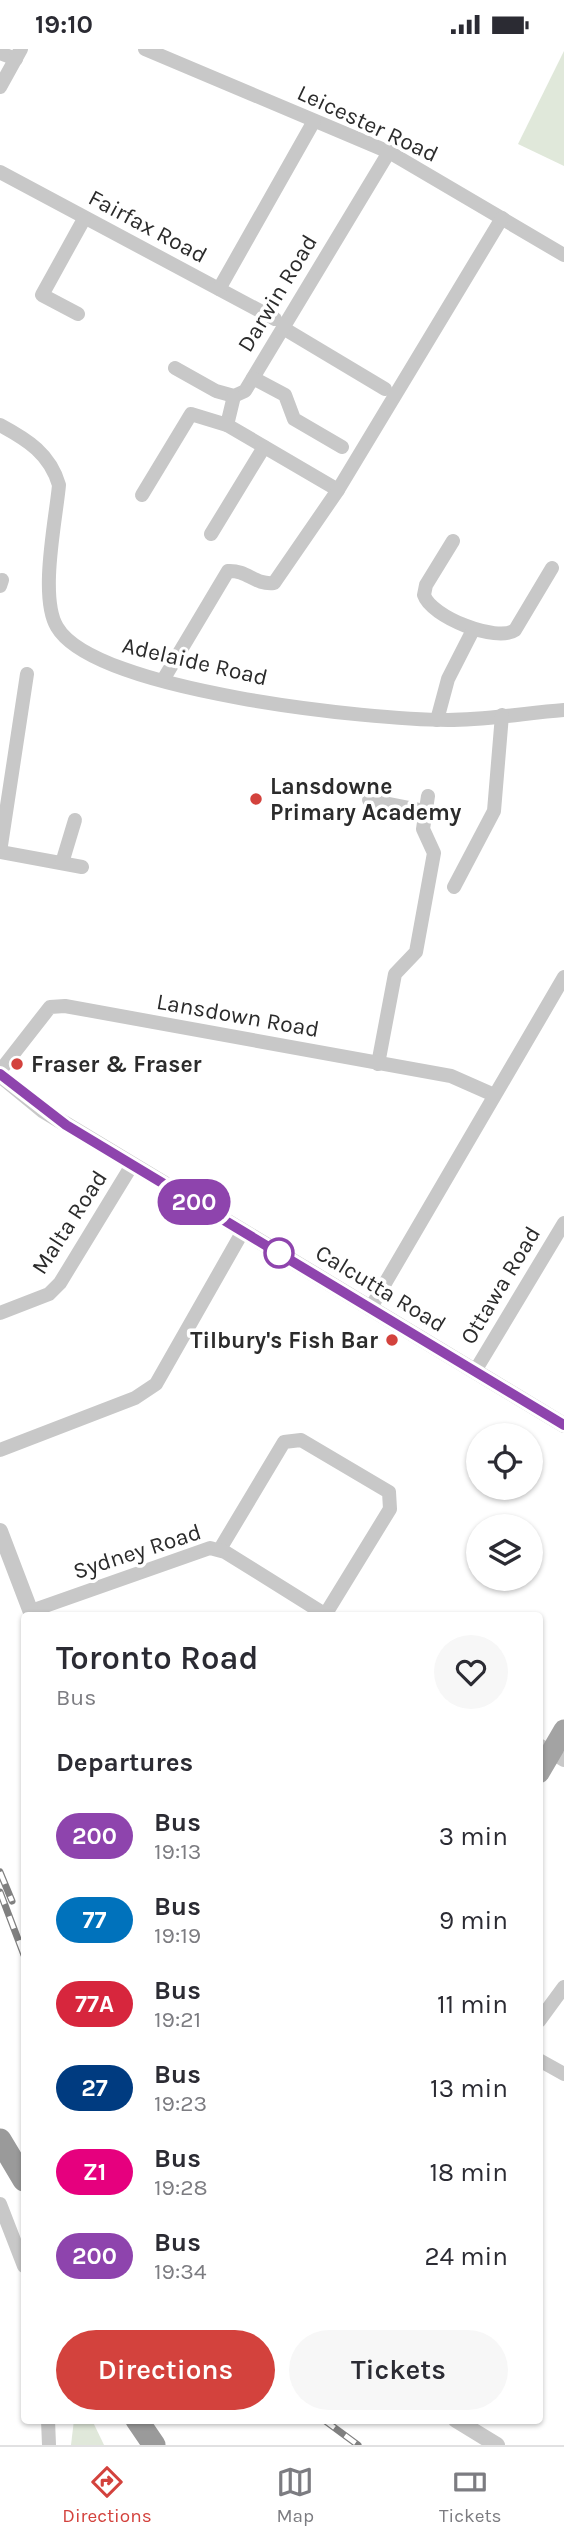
<!DOCTYPE html>
<style>
body{margin:0;font-family:Karla,sans-serif;background:#f7f7f7;color:#2b2b33;height:100vh;display:flex;flex-direction:column;font-size:26px;white-space:nowrap}
*{box-sizing:border-box;margin:0}
p{font-size:23px;color:#7c7c81}
.icon{flex:none;width:38px;height:38px;fill:none;stroke:currentColor;stroke-width:2;stroke-linecap:round;stroke-linejoin:round}
.map{position:relative;flex:1;overflow:hidden}
.drawer{position:absolute;left:21px;top:1563px;width:522px;height:812px;display:flex;flex-direction:column;background:#fff;border-radius:7px;box-shadow:0 2px 5px #0004}
.drawer>*{flex:none}
.badge{padding:0 14px;border-radius:23px;font-size:24px;line-height:46px}
.tools{position:absolute;left:466px;top:1374px;display:grid;gap:14px}
.tools a{display:grid;place-items:center;width:77px;height:77px;border-radius:50%;background:#fff;box-shadow:0 2px 5px #0004;font-size:35px}
.map>.badge{position:absolute;translate:-50% -50%;box-shadow:0 0 0 4px #fff}
h2{padding:0 35px;font-size:26px;line-height:63px}
.round{display:grid;place-items:center;flex:none;width:74px;height:74px;border-radius:37px;background:#f7f7f7}
.head{display:flex;align-items:center;justify-content:space-between;height:119px;padding:0 35px}
h1{font-size:33px;font-weight:600;line-height:52px}
.action{display:flex;gap:14px;margin-top:auto;padding:14px 35px}
.action a{flex:1;height:80px;border-radius:42px;background:#d3423d;color:#fff;font-size:28px;font-weight:600;line-height:80px;text-align:center}
.action a+a{background:#f7f7f7;color:#2b2b33}
ul{padding:0;list-style:none}
li{display:flex;align-items:center;gap:21px;height:84px;padding:0 35px}
li div{flex:1}
li b{display:block;font-size:26px}
li em{font-style:normal}
li .badge{min-width:77px;font-weight:700;text-align:center}
.status{display:flex;justify-content:space-between;align-items:center;height:49px;padding:0 35px;background:#fff;direction:ltr}
.status svg{height:19px;fill:currentColor}
.tabs{display:flex;justify-content:space-around;align-items:center;height:98px;border-top:2px solid #e1e1e2;background:#fff;font-size:19px;color:#7c7c81}
.tabs a{display:grid;justify-items:center;gap:4px}
.tabs .active{color:#d3423d}
.map>svg:first-child{display:block}
.green{fill:#e0e8da}
.lines{fill:none;stroke-linecap:round;stroke-linejoin:round}
.minor{stroke:#c8c8c8;stroke-width:14}
.tertiary{stroke:#c8c8c8;stroke-width:16}
.primary{stroke:#a3a3a3;stroke-width:21}
.trunk{stroke:#9a9a9a;stroke-width:23}
.rail-casing{stroke:#808080;stroke-width:7}
.rail{stroke:#fff;stroke-width:4.5;stroke-dasharray:13;stroke-linecap:butt}
.line-casing{stroke:#fff;stroke-width:16}
.line{stroke:#8e44ad;stroke-width:10}
.poi-dot{fill:#d3423d;stroke:#fff;stroke-width:2.5}
.stop-dot{fill:#fff;stroke:#8e44ad;stroke-width:3.5}
.labels{text-anchor:middle;stroke-width:7;stroke-linejoin:round;paint-order:stroke}
.street-label{font-size:23px;fill:#2b2b2b;stroke:#fff}
.poi-label{font-size:23px;font-weight:bold;fill:#2b2b2b;stroke:#fff;text-anchor:start}
</style>
<div class="status"><b>19:10</b><svg viewBox="0 0 49 12"><path d="M0 12V9h3v3zM5 12V6h3v6zM10 12V3h3v9zM15 12V0h3v12zM26 1h20v11H26zM47 4h2v5h-2z"/></svg></div>
<div class="map">
<svg width="564" height="2396" viewBox="0 0 564 2396">
<rect width="100%" height="100%" fill="#fff"/>
<!-- green -->
<g class="green">
<polygon points="564,2 564,117 518,95"/>
<polygon points="74,2371 92,2371 104,2396 71,2396"/>
</g>
<g class="lines">
<!-- minor -->
<g class="minor">
<polyline points="145,0 389,103 564,206"/>
<polyline points="0,4 16,10"/>
<polyline points="0,38 21,0"/>
<polyline points="0,123 275,270"/>
<polyline points="219,240 314,72"/>
<polyline points="78,265 42,246 84,170"/>
<polyline points="283,279 385,340"/>
<polyline points="175,319 216,342 234,347 245,342 389,103"/>
<polyline points="253,329 285,346 294,370 342,398"/>
<polyline points="234,347 227,376 338,441"/>
<path d="M0,376C28,391 50,405 59,436C56,470 39,548 57,578C95,643 373,671 448,671C486,671 526,664 564,661"/>
<polyline points="142,446 191,365 227,376"/>
<polyline points="211,485 264,398"/>
<path d="M453,492L426,536L424,546C431,568 497,594 515,581L552,519"/>
<polyline points="0,537 2,531"/>
<path d="M163,631L228,522C248,521 254,536 274,534L338,441L502,169"/>
<polyline points="437,671 448,630 473,581"/>
<polyline points="369,751 425,762"/>
<polyline points="0,803 27,625"/>
<polyline points="0,803 82,818"/>
<polyline points="62,814 75,771"/>
<polyline points="454,838 494,762 502,666"/>
<polyline points="378,1015 395,925 416,903 434,804 423,780 428,747"/>
<polyline points="0,1022 50,958 65,957 451,1027 494,1046"/>
<polyline points="370,1260 564,928"/>
<polyline points="0,1264 49,1245 60,1234 132,1116"/>
<polyline points="475,1322 564,1174"/>
<polyline points="0,1401 135,1349 156,1335 243,1182"/>
<polyline points="220,1500 284,1393 301,1391 389,1443 390,1460 325,1566"/>
<polyline points="31,1562 210,1499 225,1503 326,1566"/>
<polyline points="539,1696 564,1711"/>
<polyline points="539,1972 564,1938"/>
<polyline points="539,2011 564,2025"/>
<polyline points="0,2155 24,2217"/>
<polyline points="48,2371 49,2396"/>
</g>
<!-- tertiary -->
<g class="tertiary">
<polyline points="0,1026 44,1062 564,1376"/>
<polyline points="0,1482 32,1566"/>
<polyline points="456,2371 497,2396"/>
</g>
<!-- primary -->
<polyline class="primary" points="539,1724 564,1681"/>
<!-- trunk -->
<g class="trunk">
<polyline points="0,2091 24,2131"/>
<polyline points="137,2371 154,2396"/>
</g>
<defs>
<g id="rail">
<polyline points="0,1823 12,1852"/>
<polyline points="0,1843 24,1906"/>
<polyline points="324,2371 358,2396"/>
</g>
</defs>
<!-- rail casing -->
<use href="#rail" class="rail-casing"/>
<!-- rail -->
<use href="#rail" class="rail"/>
</g>
<g class="lines">
<defs>
<polyline id="line" points="0,1025 66,1076 564,1376"/>
</defs>
<!-- line casing -->
<use href="#line" class="line-casing"/>
<!-- line -->
<use href="#line" class="line"/>
</g>
<!-- markers -->
<g class="poi-dot">
<circle cx="256" cy="750" r="7"/>
<circle cx="17" cy="1015" r="7"/>
<circle cx="392" cy="1291" r="7"/>
</g>
<circle class="stop-dot" cx="279" cy="1204" r="14"/>
<g class="labels">
<!-- street labels -->
<g class="street-label">
<text transform="translate(368 74) rotate(25)" y="8">Leicester Road</text>
<text transform="translate(148 177) rotate(28)" y="8">Fairfax Road</text>
<text transform="translate(277 244) rotate(-59)" y="8">Darwin Road</text>
<text transform="translate(195 612) rotate(13)" y="8">Adelaide Road</text>
<text transform="translate(238 966) rotate(10)" y="8">Lansdown Road</text>
<text transform="translate(69 1173) rotate(-57)" y="8">Malta Road</text>
<text transform="translate(500 1236) rotate(-59)" y="8">Ottawa Road</text>
<text transform="translate(381 1239) rotate(31)" y="8">Calcutta Road</text>
<text transform="translate(137 1502) rotate(-18)" y="8">Sydney Road</text>
</g>
<!-- poi labels -->
<g class="poi-label">
<text x="270" y="745">Lansdowne<tspan x="270" dy="26">Primary Academy</tspan></text>
<text x="31" y="1023">Fraser &amp; Fraser</text>
<text x="378" y="1299" text-anchor="end">Tilbury's Fish Bar</text>
</g>
</g>
</svg>
<div class="tools">
<a><svg class="icon" aria-label="locate" viewBox="0 0 24 24"><circle cx="12" cy="12" r="6"/><path d="M12 2v4M12 18v4M2 12h4M18 12h4"/></svg></a>
<a><svg class="icon" aria-label="layers" viewBox="0 0 24 24"><path d="M12 4l9 5-9 5-9-5zM3 14l9 5 9-5"/></svg></a>
</div>
<b class="badge" style="left:194px;top:1153px;background:#8e44ad;color:#fff">200</b>
<section class="drawer">
<div class="head"><div><h1>Toronto Road</h1><p>Bus</p></div><a class="round"><svg class="icon" aria-label="heart" viewBox="0 0 24 24"><path d="M12 20l-8-8c-3-5 5-10 8-4 3-6 11-1 8 4z"/></svg></a></div>
<h2>Departures</h2>
<ul>
<li><span class="badge" style="background:#8e44ad;color:#fff">200</span><div><b>Bus</b><p>19:13</p></div><em>3 min</em></li>
<li><span class="badge" style="background:#0072bc;color:#fff">77</span><div><b>Bus</b><p>19:19</p></div><em>9 min</em></li>
<li><span class="badge" style="background:#d7263d;color:#fff">77A</span><div><b>Bus</b><p>19:21</p></div><em>11 min</em></li>
<li><span class="badge" style="background:#003b80;color:#fff">27</span><div><b>Bus</b><p>19:23</p></div><em>13 min</em></li>
<li><span class="badge" style="background:#e6007e;color:#fff">Z1</span><div><b>Bus</b><p>19:28</p></div><em>18 min</em></li>
<li><span class="badge" style="background:#8e44ad;color:#fff">200</span><div><b>Bus</b><p>19:34</p></div><em>24 min</em></li>
</ul>
<div class="action"><a>Directions</a><a>Tickets</a></div>
</section>
</div>
<nav class="tabs">
<a class="active"><svg class="icon" aria-label="directions" viewBox="0 0 24 24"><path d="M12 3l9 9-9 9-9-9zM9 14v-3h6M13 9l2 2-2 2"/></svg>Directions</a>
<a><svg class="icon" aria-label="map" viewBox="0 0 24 24"><path d="M3 6l6-2 6 2 6-2v14l-6 2-6-2-6 2zM9 4v14M15 6v14"/></svg>Map</a>
<a><svg class="icon" aria-label="tickets" viewBox="0 0 24 24"><path d="M3 7h18v10H3zM15 7v10"/></svg>Tickets</a>
</nav>
